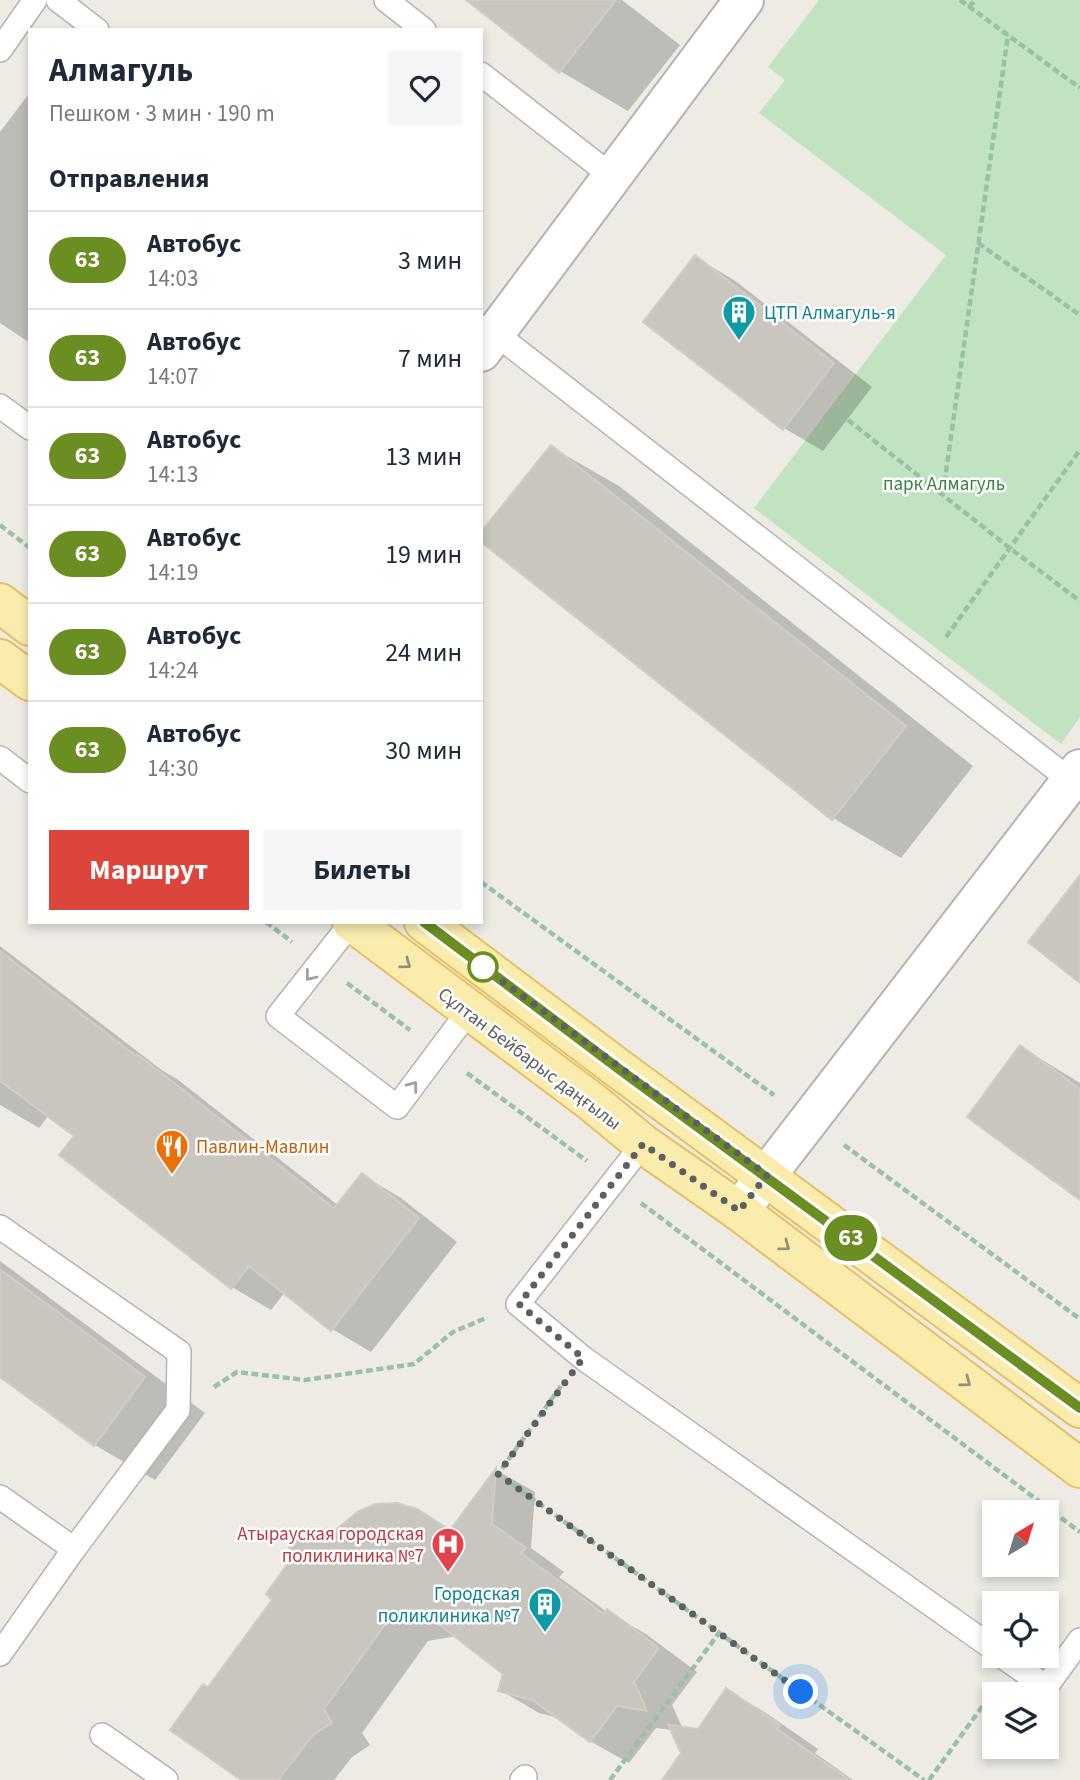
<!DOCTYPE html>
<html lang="ru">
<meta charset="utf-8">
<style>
body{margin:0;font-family:"Source Sans 3",sans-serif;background:#f6f6f7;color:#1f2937;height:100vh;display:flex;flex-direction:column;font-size:26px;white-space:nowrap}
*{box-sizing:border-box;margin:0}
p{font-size:23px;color:#747a83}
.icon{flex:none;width:38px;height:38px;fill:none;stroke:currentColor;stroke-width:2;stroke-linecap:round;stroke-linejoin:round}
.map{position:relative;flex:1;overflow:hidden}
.side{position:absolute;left:28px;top:28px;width:455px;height:896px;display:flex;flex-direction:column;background:#fff;border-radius:0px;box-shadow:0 4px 10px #0003}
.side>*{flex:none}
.badge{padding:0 14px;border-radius:23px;font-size:24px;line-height:46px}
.needle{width:46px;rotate:38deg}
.buttons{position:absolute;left:982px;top:1500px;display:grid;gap:14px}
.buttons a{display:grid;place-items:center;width:77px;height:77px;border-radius:0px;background:#fff;box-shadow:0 4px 10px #0003;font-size:35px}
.you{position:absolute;width:35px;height:35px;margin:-18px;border:5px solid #fff;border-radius:50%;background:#1a73e8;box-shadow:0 0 0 10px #1a73e833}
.map>.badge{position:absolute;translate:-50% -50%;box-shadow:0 0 0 4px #fff}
h2{padding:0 21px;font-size:26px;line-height:63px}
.round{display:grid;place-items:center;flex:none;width:74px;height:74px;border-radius:0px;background:#f6f6f7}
.headline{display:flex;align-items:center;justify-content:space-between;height:119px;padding:0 21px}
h1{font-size:33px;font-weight:700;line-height:52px}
.button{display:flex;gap:14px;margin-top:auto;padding:14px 21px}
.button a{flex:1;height:80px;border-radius:0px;background:#dc453b;color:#fff;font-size:28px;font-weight:700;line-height:80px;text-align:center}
.button a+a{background:#f6f6f7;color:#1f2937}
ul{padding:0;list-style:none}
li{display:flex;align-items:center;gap:21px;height:98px;padding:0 21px;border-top:2px solid #e0e1e3}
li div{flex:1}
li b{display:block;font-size:26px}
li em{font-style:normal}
li .badge{min-width:77px;font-weight:700;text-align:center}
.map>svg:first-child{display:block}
.park{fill:#c2e3c2}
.shadow{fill:#0003}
.building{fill:#c9c6c0;stroke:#d2cdc3;stroke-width:2}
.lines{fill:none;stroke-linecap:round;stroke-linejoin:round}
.service-casing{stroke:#b1b4b8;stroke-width:26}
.minor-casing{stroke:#b1b4b8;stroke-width:42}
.primary-casing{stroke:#e7c063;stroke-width:42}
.path{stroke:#9ac1a5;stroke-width:4.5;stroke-dasharray:7 3.5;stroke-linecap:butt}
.service{stroke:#fff;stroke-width:23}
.minor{stroke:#fff;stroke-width:38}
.primary{stroke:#f9ecad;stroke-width:38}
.oneway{stroke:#93907d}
.oneway2{stroke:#9d9fa1}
.line-casing{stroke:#fff;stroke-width:16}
.line{stroke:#6b8e23;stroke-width:10}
.walk{stroke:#5c5f63;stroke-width:7;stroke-dasharray:0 12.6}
.stop-dot{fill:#fff;stroke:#6b8e23;stroke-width:3.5}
.labels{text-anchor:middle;stroke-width:5;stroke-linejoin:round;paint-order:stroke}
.culture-label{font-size:19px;fill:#0d838f;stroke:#fff;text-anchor:start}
.park-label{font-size:19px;fill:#3c833e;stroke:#fff}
.street-label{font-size:19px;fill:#5c5f63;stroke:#fff}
.food-label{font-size:19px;fill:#c56008;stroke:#fff;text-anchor:start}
.health-label{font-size:19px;fill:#be3a42;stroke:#fff;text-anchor:end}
</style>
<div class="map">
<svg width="1080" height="1780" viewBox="0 0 1080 1780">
<rect width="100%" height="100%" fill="#edebe4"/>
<!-- park -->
<polygon class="park" points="819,0 1080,0 1080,717 1061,744 754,508 946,255 759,113 785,80 768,67"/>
<!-- shadow -->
<g class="shadow">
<polygon points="469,0 622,0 680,45 628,111 560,71"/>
<polygon points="28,95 30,96 30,343 0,323 0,132"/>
<polygon points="695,257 734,280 872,387 823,451 784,428"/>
<polygon points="551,447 619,486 973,766 901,858 833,818"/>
<polygon points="0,946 163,1071 177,1079 339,1206 362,1175 401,1198 457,1242 371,1352 332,1329 285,1292 271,1310 232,1287 76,1136 49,1115 39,1128 0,1105"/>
<polygon points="1021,1047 1080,1083 1080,1198"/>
<polygon points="0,1261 205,1413 155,1480 95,1445 0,1375"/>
<polygon points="496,1470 535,1492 531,1548 564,1572 559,1577 607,1612 646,1634 697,1672 672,1705 683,1729 698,1731 727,1690 766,1713 818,1749 815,1753 853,1780 664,1780 683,1753 672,1730 656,1728 629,1763 590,1741 559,1718 539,1713 500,1690 506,1674 456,1636 428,1641 362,1733 370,1745 352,1757 334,1780 243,1780 209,1689 332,1536 416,1510 452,1531"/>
</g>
<!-- building -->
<g class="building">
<polygon points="466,0 616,0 559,73"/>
<polygon points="695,255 834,363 783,430 643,322"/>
<polygon points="551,445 906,726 832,820 481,542 481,532"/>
<polygon points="1080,875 1080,983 1028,942"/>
<polygon points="0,951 136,1056 137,1054 334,1208 362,1173 419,1218 331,1331 249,1266 231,1289 59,1155 74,1136 0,1081"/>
<polygon points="1020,1045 1080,1089 1080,1200 967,1117"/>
<polygon points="0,1269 145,1377 94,1446 0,1377"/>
<polygon points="496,1468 492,1524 526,1548 521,1553 604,1614 607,1609 659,1648 634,1682 647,1711 617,1706 590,1742 532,1700 498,1691 503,1674 424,1613 389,1619 324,1709 332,1723 313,1735 278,1780 241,1780 170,1730 203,1684 208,1687 272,1600 266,1594 291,1559 288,1541 331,1534 357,1512 375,1504 397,1503 417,1509 450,1530"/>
<polygon points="726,1688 780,1725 777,1729 850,1780 662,1780 681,1753 668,1725 698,1729"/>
</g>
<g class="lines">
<defs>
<g id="service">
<polyline points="58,0 97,30"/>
<polyline points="386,0 424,30"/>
<polyline points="0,50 35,0"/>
<polyline points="481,74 613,177"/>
<polyline points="487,327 1079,787"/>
<polyline points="0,406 30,428"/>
<polyline points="0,758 30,781"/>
<polyline points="352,922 278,1016 397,1107 468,1012"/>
<polyline points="643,1144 518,1304 583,1358 994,1649"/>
<polyline points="0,1227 179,1352 178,1410 74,1549 0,1654"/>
<polyline points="0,1497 74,1549"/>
<polyline points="1002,1656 1046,1687 1080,1640"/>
<polyline points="102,1735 166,1780"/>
<polyline points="522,1780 525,1777"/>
</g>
<g id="minor">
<polyline points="481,352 744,0"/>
<polyline points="739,1211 1080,769"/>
</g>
<g id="primary">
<polyline points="0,603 30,626"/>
<polyline points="0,659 30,681"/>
<polyline points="352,922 592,1102 643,1144 739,1211 1080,1468"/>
<polyline points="424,922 619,1069 1080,1408"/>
</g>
</defs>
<!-- service casing -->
<use href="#service" class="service-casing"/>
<!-- minor casing -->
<use href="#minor" class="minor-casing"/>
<!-- primary casing -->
<use href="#primary" class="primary-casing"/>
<!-- path -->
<g class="path">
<polyline points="960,0 1080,88"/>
<polyline points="969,7 975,0"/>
<polyline points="978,243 1080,315"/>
<polyline points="848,420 1011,549 1080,601"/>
<polyline points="943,493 1008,35"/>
<polyline points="0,525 30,548"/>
<polyline points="946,637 1080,450"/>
<polyline points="481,882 774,1095"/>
<polyline points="266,922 292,942"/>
<polyline points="347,983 410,1030"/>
<polyline points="467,1073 587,1161"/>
<polyline points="844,1145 1080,1319"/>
<polyline points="641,1203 1080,1532"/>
<polyline points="561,1386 498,1474 924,1780"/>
<polyline points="214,1387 237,1372 305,1380 414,1364 453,1332 486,1318"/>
<polyline points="610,1780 719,1633"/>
<polyline points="929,1780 992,1693"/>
</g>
<!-- service -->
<use href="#service" class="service"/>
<!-- minor -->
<use href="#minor" class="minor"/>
<!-- primary -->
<use href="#primary" class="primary"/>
</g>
<!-- one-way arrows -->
<defs><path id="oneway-chevron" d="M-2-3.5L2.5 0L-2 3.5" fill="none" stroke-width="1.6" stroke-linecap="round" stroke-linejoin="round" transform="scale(1.75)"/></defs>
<g class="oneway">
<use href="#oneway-chevron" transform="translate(406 964) rotate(37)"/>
<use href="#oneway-chevron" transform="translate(785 1246) rotate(37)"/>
<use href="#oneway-chevron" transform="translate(966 1382) rotate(37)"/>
</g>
<g class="oneway2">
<use href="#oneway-chevron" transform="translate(310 976) rotate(128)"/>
<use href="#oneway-chevron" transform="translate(413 1086) rotate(-53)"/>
</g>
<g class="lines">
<defs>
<polyline id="line" points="424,922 619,1069 1080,1408"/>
</defs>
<!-- line casing -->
<use href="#line" class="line-casing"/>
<!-- line -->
<use href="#line" class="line"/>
<!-- walk -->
<polyline class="walk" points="483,967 767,1175 739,1211 643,1144 519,1304 583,1358 498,1474 801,1692"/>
</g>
<!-- icons -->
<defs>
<symbol id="building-pin" viewBox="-11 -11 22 30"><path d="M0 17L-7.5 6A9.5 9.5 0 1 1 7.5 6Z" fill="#0f9aa8" stroke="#fff"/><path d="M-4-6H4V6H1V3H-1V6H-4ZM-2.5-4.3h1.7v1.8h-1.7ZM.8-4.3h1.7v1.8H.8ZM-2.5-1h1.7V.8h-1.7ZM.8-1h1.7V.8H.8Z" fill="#fff"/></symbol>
<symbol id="restaurant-pin" viewBox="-11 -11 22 30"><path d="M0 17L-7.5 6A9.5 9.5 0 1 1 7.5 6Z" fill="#e8710a" stroke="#fff"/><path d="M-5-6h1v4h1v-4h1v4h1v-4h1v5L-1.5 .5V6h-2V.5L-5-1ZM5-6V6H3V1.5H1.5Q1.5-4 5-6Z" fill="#fff"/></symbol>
<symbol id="hospital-pin" viewBox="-11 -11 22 30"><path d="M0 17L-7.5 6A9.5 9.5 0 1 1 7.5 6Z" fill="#e0444e" stroke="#fff"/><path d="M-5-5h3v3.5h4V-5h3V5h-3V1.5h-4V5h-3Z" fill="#fff"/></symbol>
</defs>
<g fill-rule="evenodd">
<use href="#building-pin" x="720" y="293" width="38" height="52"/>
<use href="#restaurant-pin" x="153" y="1127" width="38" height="52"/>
<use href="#hospital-pin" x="429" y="1525" width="38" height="52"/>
<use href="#building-pin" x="526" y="1585" width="38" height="52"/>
</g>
<!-- markers -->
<circle class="stop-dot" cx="483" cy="967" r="14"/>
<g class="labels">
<!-- culture labels -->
<g class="culture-label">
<text x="764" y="319">ЦТП Алмагуль-я</text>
<text x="520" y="1600" text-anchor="end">Городская<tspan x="520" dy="22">поликлиника №7</tspan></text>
</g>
<!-- park labels -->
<g class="park-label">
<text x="944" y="490">парк Алмагуль</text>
</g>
<!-- street labels -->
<g class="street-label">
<text transform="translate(530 1058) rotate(37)" y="7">Сұлтан Бейбарыс даңғылы</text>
</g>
<!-- food labels -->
<g class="food-label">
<text x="196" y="1153">Павлин-Мавлин</text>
</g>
<!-- health labels -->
<g class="health-label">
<text x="424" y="1540">Атырауская городская<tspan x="424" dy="22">поликлиника №7</tspan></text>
</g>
</g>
</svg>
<div class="buttons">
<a><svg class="needle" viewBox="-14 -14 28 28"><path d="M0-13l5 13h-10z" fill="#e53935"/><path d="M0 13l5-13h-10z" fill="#747a83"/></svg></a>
<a><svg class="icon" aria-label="locate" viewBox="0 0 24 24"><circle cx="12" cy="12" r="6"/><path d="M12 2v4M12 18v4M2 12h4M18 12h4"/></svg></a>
<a><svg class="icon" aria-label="layers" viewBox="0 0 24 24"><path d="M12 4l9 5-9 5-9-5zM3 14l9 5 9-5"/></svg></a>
</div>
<div class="you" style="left:801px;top:1692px"></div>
<b class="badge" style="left:851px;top:1238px;background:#6b8e23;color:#fff">63</b>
<section class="side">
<div class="headline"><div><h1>Алмагуль</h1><p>Пешком · 3 мин · 190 m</p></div><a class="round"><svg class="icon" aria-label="heart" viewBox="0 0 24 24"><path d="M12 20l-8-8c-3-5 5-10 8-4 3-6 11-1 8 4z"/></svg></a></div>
<h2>Отправления</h2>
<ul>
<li><span class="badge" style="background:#6b8e23;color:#fff">63</span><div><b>Автобус</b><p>14:03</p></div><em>3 мин</em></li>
<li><span class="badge" style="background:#6b8e23;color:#fff">63</span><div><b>Автобус</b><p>14:07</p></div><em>7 мин</em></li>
<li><span class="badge" style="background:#6b8e23;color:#fff">63</span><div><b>Автобус</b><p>14:13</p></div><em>13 мин</em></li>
<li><span class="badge" style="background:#6b8e23;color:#fff">63</span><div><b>Автобус</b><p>14:19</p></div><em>19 мин</em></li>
<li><span class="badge" style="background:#6b8e23;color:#fff">63</span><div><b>Автобус</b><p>14:24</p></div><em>24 мин</em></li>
<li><span class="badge" style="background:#6b8e23;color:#fff">63</span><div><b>Автобус</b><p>14:30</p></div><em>30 мин</em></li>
</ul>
<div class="button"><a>Маршрут</a><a>Билеты</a></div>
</section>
</div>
